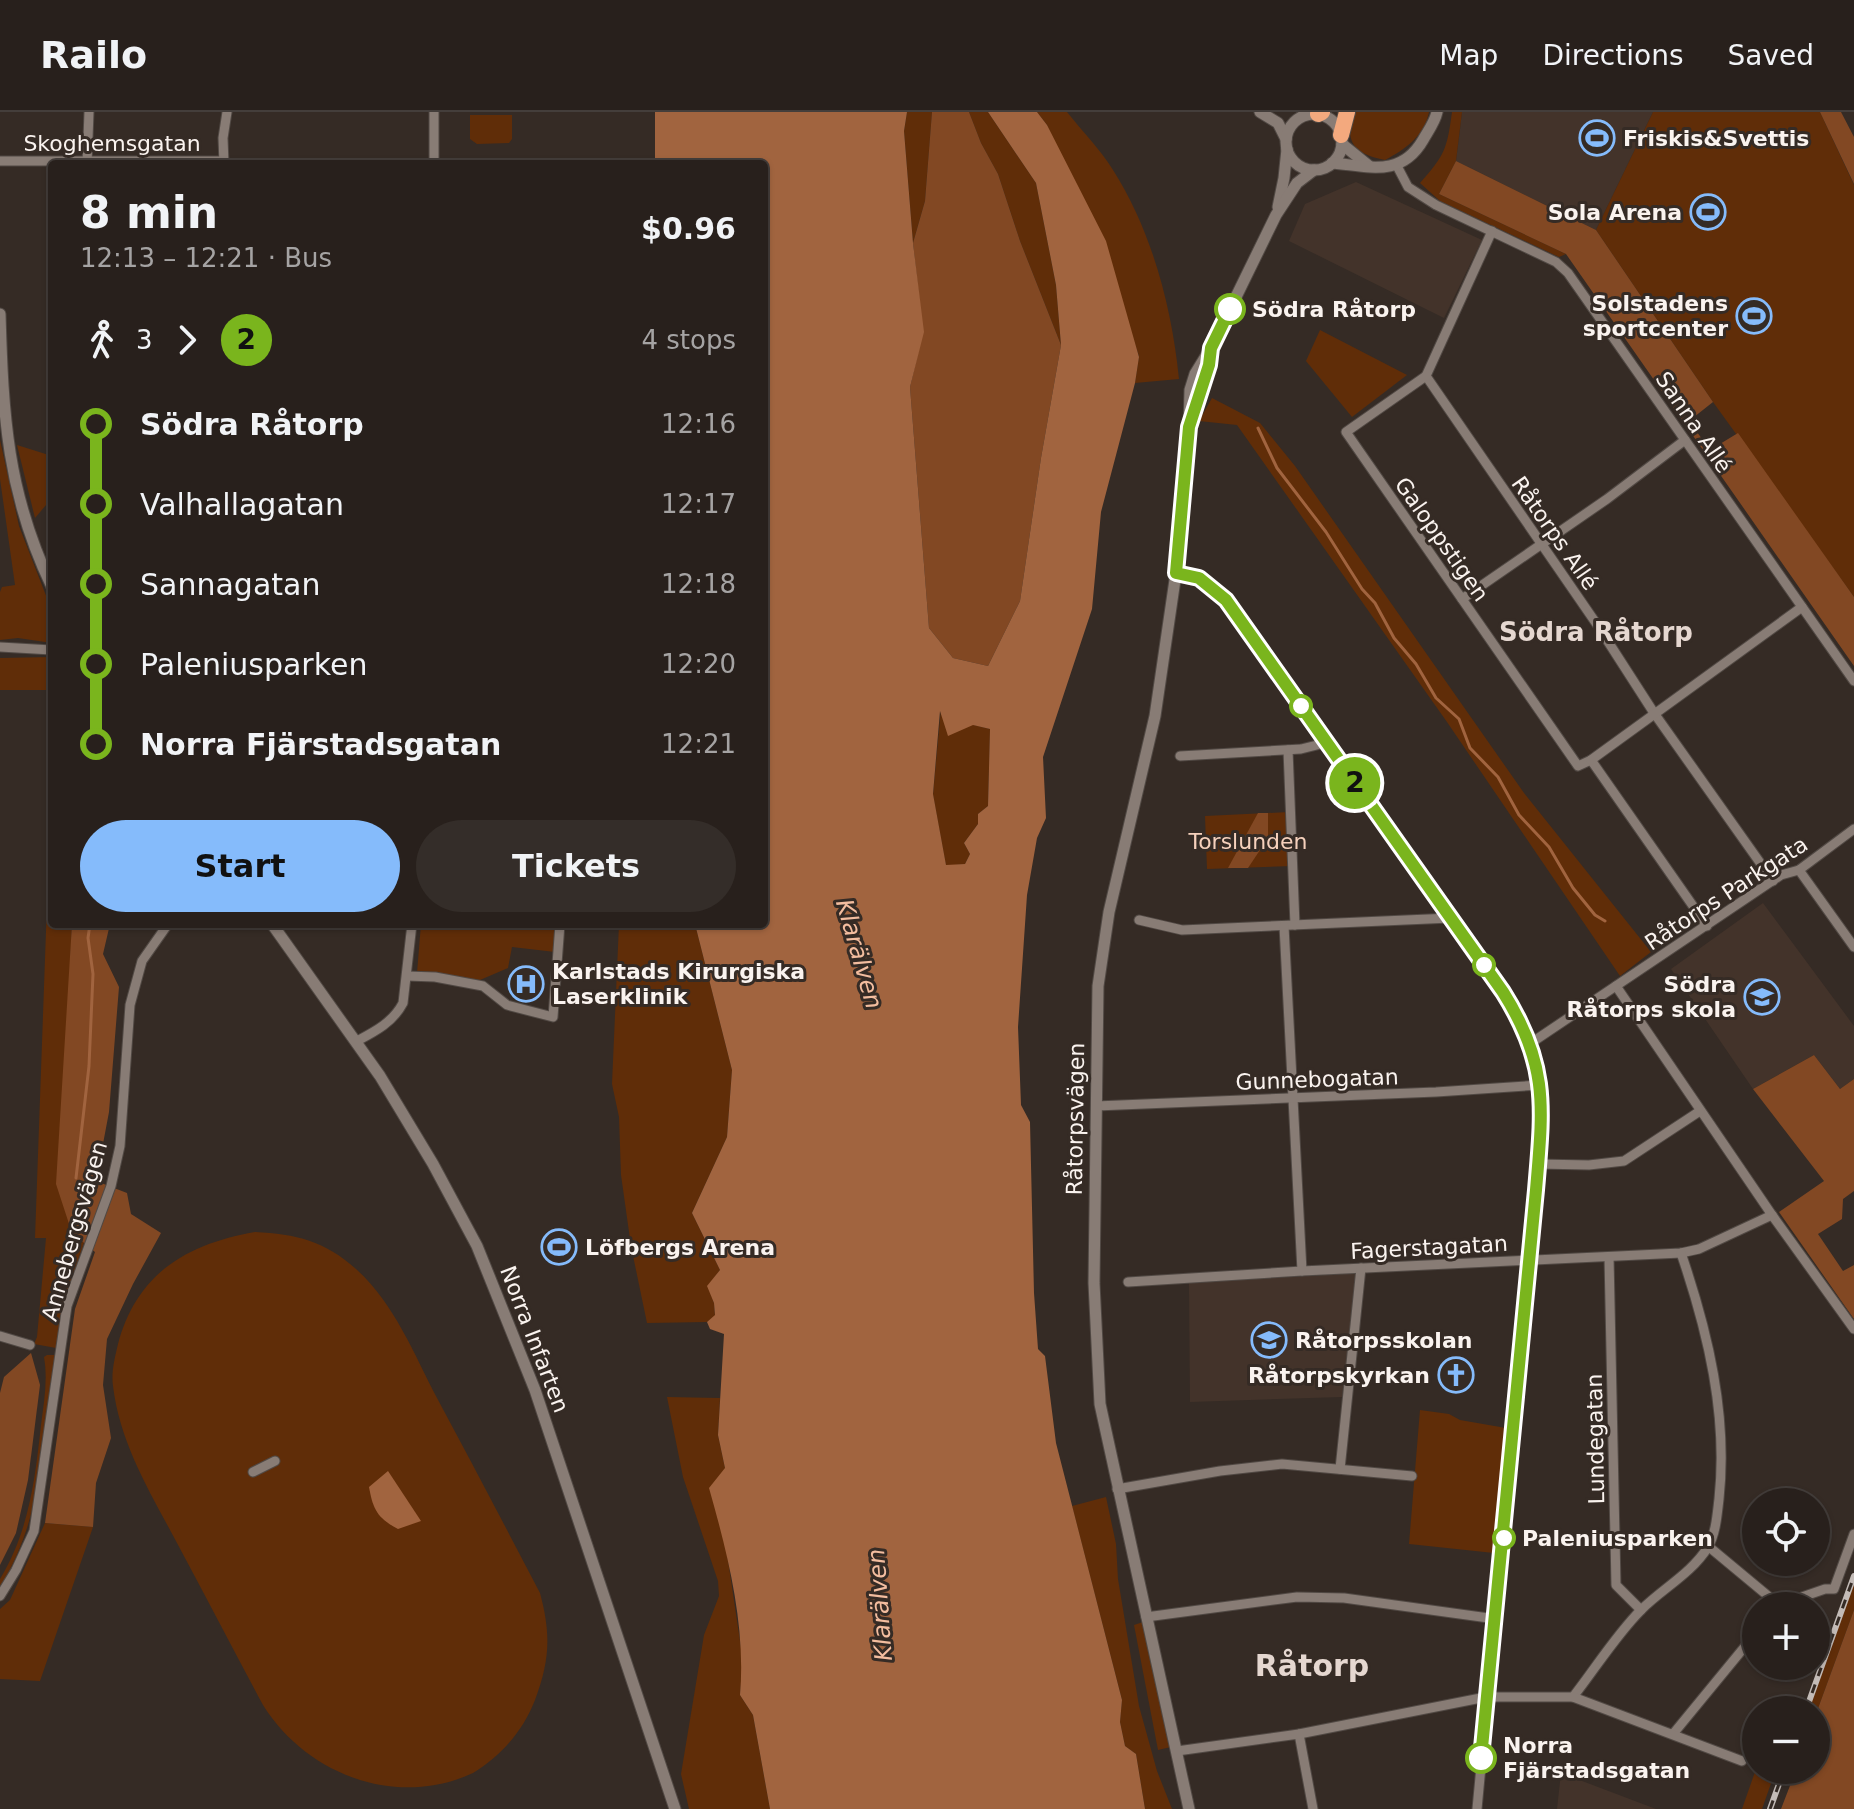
<!DOCTYPE html>
<meta charset="utf-8">
<style>
body{margin:0;font-family:"DejaVu Sans",sans-serif;background:#342d29;color:#f1f3f6;height:100vh;display:flex;flex-direction:column;font-size:30px;white-space:nowrap}
*{box-sizing:border-box;margin:0}
p{font-size:26px;color:#a5a3a3}
.icon{flex:none;width:44px;height:44px;fill:none;stroke:currentColor;stroke-width:2;stroke-linecap:round;stroke-linejoin:round}
.map{position:relative;flex:1;overflow:hidden}
.sheet{position:absolute;left:48px;top:48px;width:720px;height:768px;display:flex;flex-direction:column;background:#28201c;border-radius:8px;box-shadow:0 2px 6px #0004,0 0 0 2px #443e3b}
.sheet>*{flex:none}
.badge{padding:0 16px;border-radius:26px;font-size:28px;line-height:52px}
.buttons{position:absolute;left:1742px;top:1376px;display:grid;gap:16px}
.buttons a{display:grid;place-items:center;width:88px;height:88px;border-radius:50%;background:#28201c;box-shadow:0 2px 6px #0004,0 0 0 2px #443e3b;font-size:40px}
.map>.badge{position:absolute;translate:-50% -50%;box-shadow:0 0 0 4px #fff}
.legs{display:flex;align-items:center;gap:12px;height:88px;padding:0 32px;font-size:26px}
.legs p{margin-inline-start:auto}
.headline{display:flex;align-items:center;justify-content:space-between;height:136px;padding:0 32px}
h1{font-size:44px;font-weight:700;line-height:60px}
.cta{display:flex;gap:16px;margin-top:auto;padding:16px 32px}
.cta a{flex:1;height:92px;border-radius:48px;background:#85bbfb;color:#111;font-size:32px;font-weight:700;line-height:92px;text-align:center}
.cta a+a{background:#342d29;color:#f1f3f6}
ul{padding:0 32px;list-style:none}
li{display:flex;align-items:center;gap:28px;height:80px;font-size:30px}
li i{display:grid;place-items:center;width:12px;height:100%;margin:0 10px;background:currentColor}
li i::after{content:'';width:20px;height:20px;margin:-10px;border:6px solid;border-radius:50%;background:#28201c}
li p{margin-inline-start:auto}
li:first-child i{background:linear-gradient(#0000 50%,currentColor 0)}
li:last-child i{background:linear-gradient(currentColor 50%,#0000 0)}
header{display:flex;align-items:center;gap:48px;box-sizing:border-box;height:112px;padding:0 40px;background:#28201c;border-bottom:2px solid #443e3b}
header strong{font-size:38px}
nav{display:flex;gap:44px;margin-inline-start:auto;font-size:28px}
.map>svg:first-child{display:block}
.built{fill:#43332a}
.green{fill:#602d08}
.forest{fill:#824823}
.water{fill:#a1643f;fill-rule:evenodd}
.lines{fill:none;stroke-linecap:round;stroke-linejoin:round}
.stream{stroke:#a1643f;stroke-width:3}
.minor-casing{stroke:#514944;stroke-width:11}
.tertiary-casing{stroke:#514944;stroke-width:13}
.motorway-casing{stroke:#514944;stroke-width:18}
.minor{stroke:#887c75;stroke-width:9}
.tertiary{stroke:#887c75;stroke-width:11}
.motorway{stroke:#f3a97e;stroke-width:16}
.rail-casing{stroke:#c3bbb7;stroke-width:6}
.rail{stroke:#352b25;stroke-width:3;stroke-dasharray:9;stroke-linecap:butt}
.line-1-casing{stroke:#fff;stroke-width:18}
.line-1{stroke:#7ab51d;stroke-width:12}
.stop-1-dot{fill:#fff;stroke:#7ab51d;stroke-width:4}
.labels{text-anchor:middle;stroke-width:6;stroke-linejoin:round;paint-order:stroke}
.poi-label{font-size:22px;font-weight:bold;fill:#faf3ef;stroke:#352b25;text-anchor:start}
.street-label{font-size:22px;fill:#faf3ef;stroke:#352b25}
.stop-label{font-size:22px;font-weight:bold;fill:#faf3ef;stroke:#352b25;text-anchor:start}
.park-label{font-size:22px;fill:#f6d1bc;stroke:#352b25}
.water-label{font-size:24px;font-style:italic;fill:#f3bd9f;stroke:#352b25}
.quarter-label{font-size:26px;font-weight:bold;fill:#e5d7d0;stroke:#352b25}
.district-label{font-size:30px;font-weight:bold;fill:#e5d7d0;stroke:#352b25}
</style>
<header>
<strong>Railo</strong>
<nav><a>Map</a><a>Directions</a><a>Saved</a></nav>
</header>
<div class="map">
<svg width="1854" height="1697" viewBox="0 0 1854 1697">
<rect width="100%" height="100%" fill="#352b25"/>
<!-- built -->
<g class="built">
<polygon points="1462,0 1653,0 1596,118 1456,49"/>
<polygon points="1356,70 1482,128 1444,206 1289,129 1305,92"/>
<polygon points="1763,791 1854,914 1854,967 1840,977 1814,943 1753,977 1671,857"/>
<polygon points="1357,1161 1342,1285 1190,1290 1189,1171"/>
<polygon points="1561,1661 1656,1697 1557,1697"/>
</g>
<!-- green -->
<g class="green">
<polygon points="907,0 932,0 925,89 913,131 904,19"/>
<polygon points="969,0 988,0 1036,71 1056,173 1061,233 1020,129 998,62 981,31"/>
<path d="M1037,0H1067C1082,19 1100,37 1113,58C1152,119 1172,196 1179,267L1135,271L1139,244L1127,209L1047,13Z"/>
<path d="M1352,0H1429C1424,25 1405,37 1385,48C1354,42 1345,31 1352,0Z"/>
<path d="M1452,0H1462L1456,49L1439,82L1566,142L1559,145L1440,89L1420,71C1445,43 1447,37 1452,0Z"/>
<polygon points="1653,0 1820,0 1854,73 1854,485 1713,290 1596,118"/>
<polygon points="470,3 512,3 512,27 509,31 477,32 470,27"/>
<polygon points="1320,218 1407,263 1352,305 1306,249"/>
<polygon points="1212,286 1260,311 1295,354 1524,681 1651,840 1620,864 1447,610 1237,313 1199,309"/>
<polygon points="0,328 19,414 52,499 52,531 18,526 0,528 0,480 2,475 15,473 0,367"/>
<polygon points="17,333 52,344 52,386 35,406"/>
<polygon points="52,545 52,578 0,578 0,546"/>
<polygon points="941,596 974,613 990,617 988,694 978,702 978,712 964,731 970,742 965,752 946,754 933,683"/>
<polygon points="52,652 52,812 72,812 68,900 72,1121 84,1131 64,1188 56,1236 34,1232 37,1225 46,1126 35,1126"/>
<polygon points="1289,700 1292,754 1207,757 1205,704"/>
<polygon points="421,812 557,812 555,840 512,835 508,856 480,868 417,861"/>
<polygon points="619,812 695,812 732,958 727,1025 692,1101 720,1158 708,1174 714,1191 715,1204 707,1210 647,1211 631,1134 621,1063 619,1005 612,972"/>
<path d="M255,1120C296,1122 325,1129 356,1157C394,1191 414,1242 437,1286C472,1351 506,1416 540,1481C551,1522 550,1548 535,1588C523,1619 501,1644 473,1661C396,1697 306,1662 263,1593C234,1539 206,1485 177,1431C150,1380 120,1332 113,1274C111,1260 115,1245 118,1232C137,1161 187,1132 255,1120Z"/>
<path d="M47,1243H55C44,1324 44,1404 0,1475V1467C29,1419 35,1368 41,1313C44,1290 48,1268 44,1245Z"/>
<polygon points="667,1285 720,1286 718,1323 725,1356 726,1435 743,1549 740,1583 753,1603 770,1697 689,1697 681,1662 704,1523 719,1484 718,1469 683,1365"/>
<polygon points="1420,1298 1449,1302 1460,1308 1506,1316 1494,1441 1409,1432"/>
<polygon points="1106,1385 1116,1432 1118,1467 1139,1594 1157,1659 1172,1697 1145,1697 1136,1642 1125,1634 1120,1610 1122,1588 1072,1394"/>
<polygon points="45,1411 93,1415 40,1569 0,1567 0,1497 10,1488"/>
<polygon points="1854,1471 1854,1498 1816,1602 1816,1598 1808,1598"/>
<polygon points="1143,1510 1171,1635 1158,1638 1134,1513"/>
<polygon points="1756,1657 1775,1660 1762,1697 1742,1697"/>
</g>
<!-- forest -->
<g class="forest">
<polygon points="932,0 969,0 981,31 998,62 1020,129 1061,233 1041,346 1020,489 988,554 953,546 929,516 910,275 923,220 913,131 925,89"/>
<polygon points="1820,0 1841,0 1854,25 1854,72"/>
<polygon points="1456,49 1596,118 1713,290 1689,309 1710,338 1738,321 1854,485 1854,554 1566,142 1439,82"/>
<polygon points="1258,701 1268,701 1268,726 1248,756 1228,756"/>
<polygon points="72,812 110,812 103,842 119,875 109,1000 96,1069 127,1081 131,1102 161,1121 133,1172 107,1227 103,1273 111,1326 96,1371 93,1415 45,1411 75,1197 95,1140 72,1121 56,1072"/>
<polygon points="1814,943 1840,977 1854,967 1854,1079 1843,1087 1842,1107 1818,1122 1843,1159 1854,1153 1854,1207 1779,1100 1824,1069 1753,977"/>
<polygon points="31,1241 40,1273 28,1368 16,1421 0,1453 0,1281 4,1265"/>
<polygon points="1854,1498 1854,1697 1781,1697 1796,1658 1816,1658 1816,1602"/>
</g>
<!-- water -->
<g class="water">
<path d="M655,0H907L904,19L913,131L924,220L910,275L929,516L953,546L988,554L1020,489L1041,346L1061,233L1056,173L1036,71L988,0H1037L1047,13L1106,129L1139,245L1135,271L1101,400L1092,497L1043,645L1046,706L1037,726L1027,783L1018,915L1021,993L1030,1010L1034,1181L1038,1237L1045,1244L1056,1331L1122,1588L1120,1610L1125,1634L1136,1642L1145,1697H770L753,1603L740,1583C746,1514 728,1443 709,1376L725,1356L718,1323L724,1222L710,1217L707,1210L715,1203L714,1191L707,1174L720,1158L692,1101L727,1025L732,958L695,812H764V52H655ZM940,599L948,624L973,613L990,617L988,694L978,702V712L964,731L970,742L965,752L946,753L933,682Z"/>
<path d="M388,1359L421,1409L398,1417C377,1406 373,1397 369,1375Z"/>
</g>
<g class="lines">
<!-- stream -->
<g class="stream">
<polyline points="1258,316 1277,356 1326,420 1362,477 1375,491 1394,526 1416,552 1436,586 1459,607 1470,636 1498,665 1519,703 1549,735 1573,776 1595,803 1605,809"/>
<polyline points="76,1066 89,954 93,862 88,826 90,812"/>
</g>
<defs>
<g id="minor">
<polyline points="0,49 224,49"/>
<polyline points="87,52 89,0"/>
<polyline points="224,52 223,26 227,0"/>
<polyline points="434,52 434,0"/>
<polyline points="1397,54 1408,75 1436,93 1556,150 1568,161 1854,569"/>
<polyline points="1492,119 1426,264 1598,514 1654,601 1773,769"/>
<polyline points="1426,264 1346,320 1578,654 1591,648 1707,814"/>
<path d="M1176,461L1199,466L1226,488L1503,880C1530,922 1542,957 1542,1007L1477,1697"/>
<polyline points="1462,487 1607,387 1685,328"/>
<polyline points="0,535 52,538"/>
<polyline points="1288,638 1295,813"/>
<polyline points="1180,644 1301,637 1317,633 1324,627"/>
<polyline points="1591,648 1802,495"/>
<polyline points="1799,758 1854,835"/>
<polyline points="1139,808 1182,818 1451,806"/>
<polyline points="1284,814 1302,1159"/>
<polyline points="407,864 435,865 483,874 507,893 553,905 560,812"/>
<polyline points="1616,874 1772,1103 1854,1217"/>
<path d="M357,929C376,919 393,910 403,891L412,812"/>
<polyline points="1531,931 1781,763 1799,758 1854,717"/>
<polyline points="1096,994 1436,980 1540,973"/>
<polyline points="1538,1052 1589,1053 1624,1049 1700,999"/>
<polyline points="1609,1145 1616,1473 1641,1498"/>
<polyline points="1128,1170 1302,1159 1681,1141 1699,1137 1772,1103"/>
<polyline points="0,1224 30,1233"/>
<polyline points="1340,1357 1361,1156"/>
<polyline points="253,1360 275,1349"/>
<polyline points="1117,1377 1220,1359 1282,1352 1412,1364"/>
<polyline points="1708,1434 1779,1493"/>
<polyline points="0,1484 16,1458 34,1419 67,1194 111,1074 120,1034 130,893 142,849 168,812"/>
<polyline points="1779,1493 1825,1477 1834,1477 1854,1422"/>
<polyline points="1146,1505 1297,1485 1344,1486 1496,1507"/>
<path d="M1573,1585C1595,1557 1616,1523 1641,1498C1663,1476 1691,1462 1708,1435C1716,1421 1717,1403 1719,1387C1728,1304 1708,1220 1681,1141"/>
<polyline points="1299,1622 1313,1697"/>
<polyline points="1673,1622 1756,1521"/>
<polyline points="1177,1639 1299,1622 1486,1585 1573,1585 1742,1649"/>
</g>
<g id="tertiary">
<polyline points="1260,0 1278,11 1286,27"/>
<circle cx="1314" cy="30" r="28"/>
<polyline points="1342,32 1369,54"/>
<path d="M1332,51C1368,54 1401,66 1423,28C1428,19 1435,10 1437,0"/>
<polyline points="1278,95 1284,66 1287,37"/>
<path d="M0,202C3,304 7,381 52,475"/>
<polyline points="1193,305 1209,253 1211,237"/>
<polyline points="272,812 380,964 433,1052 477,1134 535,1278 675,1697"/>
<polyline points="1189,1697 1100,1292 1094,1171 1098,874 1109,800 1155,604 1176,461 1189,315 1190,278 1195,262 1211,236 1276,103 1297,71 1314,58"/>
</g>
<g id="motorway">
<polyline points="1318,2 1322,0"/>
<polyline points="1341,23 1347,0"/>
</g>
</defs>
<!-- minor casing -->
<use href="#minor" class="minor-casing"/>
<!-- tertiary casing -->
<use href="#tertiary" class="tertiary-casing"/>
<!-- motorway casing -->
<use href="#motorway" class="motorway-casing"/>
<!-- minor -->
<use href="#minor" class="minor"/>
<!-- tertiary -->
<use href="#tertiary" class="tertiary"/>
<!-- motorway -->
<use href="#motorway" class="motorway"/>
<defs>
<g id="rail">
<polyline points="1806,1598 1854,1464"/>
<polyline points="1770,1697 1784,1658"/>
</g>
</defs>
<!-- rail casing -->
<use href="#rail" class="rail-casing"/>
<!-- rail -->
<use href="#rail" class="rail"/>
</g>
<g class="lines">
<defs>
<path id="line-1" d="M1230,197L1211,236L1209,253L1189,315L1176,461L1199,466L1226,488L1503,880C1549,953 1543,995 1536,1078L1481,1646"/>
</defs>
<!-- line-1 casing -->
<use href="#line-1" class="line-1-casing"/>
<!-- line-1 -->
<use href="#line-1" class="line-1"/>
</g>
<!-- icons -->
<defs>
<symbol id="stadium-ring" viewBox="-11 -11 22 22"><circle r="9.5" fill="#352b25" stroke="#85bbfb" stroke-width="1.5"/><path d="M0-5a6.5 5 0 1 0 0 10a6.5 5 0 1 0 0-10ZM-3.5-1.8h7v3.6h-7Z" fill="#85bbfb"/></symbol>
<symbol id="hospital-ring" viewBox="-11 -11 22 22"><circle r="9.5" fill="#352b25" stroke="#85bbfb" stroke-width="1.5"/><path d="M-5-5h3v3.5h4V-5h3V5h-3V1.5h-4V5h-3Z" fill="#85bbfb"/></symbol>
<symbol id="school-ring" viewBox="-11 -11 22 22"><circle r="9.5" fill="#352b25" stroke="#85bbfb" stroke-width="1.5"/><path d="M0-5L7-2L0 1L-7-2ZM-4 1L0 2.5L4 1V4Q0 6-4 4Z" fill="#85bbfb"/></symbol>
<symbol id="church-ring" viewBox="-11 -11 22 22"><circle r="9.5" fill="#352b25" stroke="#85bbfb" stroke-width="1.5"/><path d="M-1.2-6h2.4v3.5h3.3v2.4h-3.3V6h-2.4V-.1h-3.3v-2.4h3.3Z" fill="#85bbfb"/></symbol>
</defs>
<g fill-rule="evenodd">
<use href="#stadium-ring" x="1577" y="6" width="40" height="40"/>
<use href="#stadium-ring" x="1688" y="80" width="40" height="40"/>
<use href="#stadium-ring" x="1734" y="184" width="40" height="40"/>
<use href="#hospital-ring" x="506" y="852" width="40" height="40"/>
<use href="#school-ring" x="1742" y="865" width="40" height="40"/>
<use href="#stadium-ring" x="539" y="1115" width="40" height="40"/>
<use href="#school-ring" x="1249" y="1208" width="40" height="40"/>
<use href="#church-ring" x="1436" y="1243" width="40" height="40"/>
</g>
<!-- markers -->
<g class="stop-1-dot">
<circle cx="1230" cy="197" r="14"/>
<circle cx="1301" cy="594" r="10"/>
<circle cx="1484" cy="853" r="10"/>
<circle cx="1504" cy="1426" r="10"/>
<circle cx="1481" cy="1646" r="14"/>
</g>
<g class="labels">
<!-- poi labels -->
<g class="poi-label">
<text x="1623" y="34">Friskis&amp;Svettis</text>
<text x="1682" y="108" text-anchor="end">Sola Arena</text>
<text x="1728" y="199" text-anchor="end">Solstadens<tspan x="1728" dy="25">sportcenter</tspan></text>
<text x="552" y="867">Karlstads Kirurgiska<tspan x="552" dy="25">Laserklinik</tspan></text>
<text x="1736" y="880" text-anchor="end">Södra<tspan x="1736" dy="25">Råtorps skola</tspan></text>
<text x="585" y="1143">Löfbergs Arena</text>
<text x="1295" y="1236">Råtorpsskolan</text>
<text x="1430" y="1271" text-anchor="end">Råtorpskyrkan</text>
</g>
<!-- street labels -->
<g class="street-label">
<text x="112" y="39">Skoghemsgatan</text>
<text transform="translate(1694 310) rotate(56)" y="8">Sanna Allé</text>
<text transform="translate(1555 421) rotate(55)" y="8">Råtorps Allé</text>
<text transform="translate(1442 427) rotate(55)" y="8">Galoppstigen</text>
<text transform="translate(1726 781) rotate(-33)" y="8">Råtorps Parkgata</text>
<text transform="translate(1317 967) rotate(-2)" y="8">Gunnebogatan</text>
<text transform="translate(1075 1007) rotate(-89)" y="8">Råtorpsvägen</text>
<text transform="translate(74 1119) rotate(-74)" y="8">Annebergsvägen</text>
<text transform="translate(1429 1135) rotate(-3)" y="8">Fagerstagatan</text>
<text transform="translate(535 1227) rotate(69)" y="8">Norra Infarten</text>
<text transform="translate(1595 1327) rotate(-91)" y="8">Lundegatan</text>
</g>
<!-- stop labels -->
<g class="stop-label">
<text x="1252" y="205">Södra Råtorp</text>
<text x="1522" y="1434">Paleniusparken</text>
<text x="1503" y="1641">Norra<tspan x="1503" dy="25">Fjärstadsgatan</tspan></text>
</g>
<!-- park labels -->
<g class="park-label">
<text x="1248" y="737">Torslunden</text>
</g>
<!-- water labels -->
<g class="water-label">
<text transform="translate(859 842) rotate(74)" y="8">Klarälven</text>
<text transform="translate(880 1493) rotate(-94)" y="8">Klarälven</text>
</g>
<!-- quarter labels -->
<g class="quarter-label">
<text x="1596" y="529">Södra Råtorp</text>
</g>
<!-- district labels -->
<g class="district-label">
<text x="1312" y="1564">Råtorp</text>
</g>
</g>
</svg>
<div class="buttons">
<a><svg class="icon" aria-label="locate" viewBox="0 0 24 24"><circle cx="12" cy="12" r="6"/><path d="M12 2v4M12 18v4M2 12h4M18 12h4"/></svg></a>
<a>+</a>
<a>−</a>
</div>
<b class="badge" style="left:1355px;top:671px;background:#7ab51d;color:#111">2</b>
<section class="sheet">
<div class="headline"><div><h1>8 min</h1><p>12:13 – 12:21 · Bus</p></div><b>$0.96</b></div>
<div class="legs"><svg class="icon" aria-label="walk" viewBox="0 0 24 24"><circle cx="13" cy="4" r="2"/><path d="M13 8l-2 6 4 7M11 14l-3 7M7 12l3-4h3l4 4"/></svg>3<svg class="icon" aria-label="forward" viewBox="0 0 24 24"><path d="M9 5l7 7-7 7"/></svg><b class="badge" style="background:#7ab51d;color:#111">2</b><p>4 stops</p></div>
<ul>
<li><i style="color:#7ab51d"></i><b>Södra Råtorp</b><p>12:16</p></li>
<li><i style="color:#7ab51d"></i><span>Valhallagatan</span><p>12:17</p></li>
<li><i style="color:#7ab51d"></i><span>Sannagatan</span><p>12:18</p></li>
<li><i style="color:#7ab51d"></i><span>Paleniusparken</span><p>12:20</p></li>
<li><i style="color:#7ab51d"></i><b>Norra Fjärstadsgatan</b><p>12:21</p></li>
</ul>
<div class="cta"><a>Start</a><a>Tickets</a></div>
</section>
</div>
